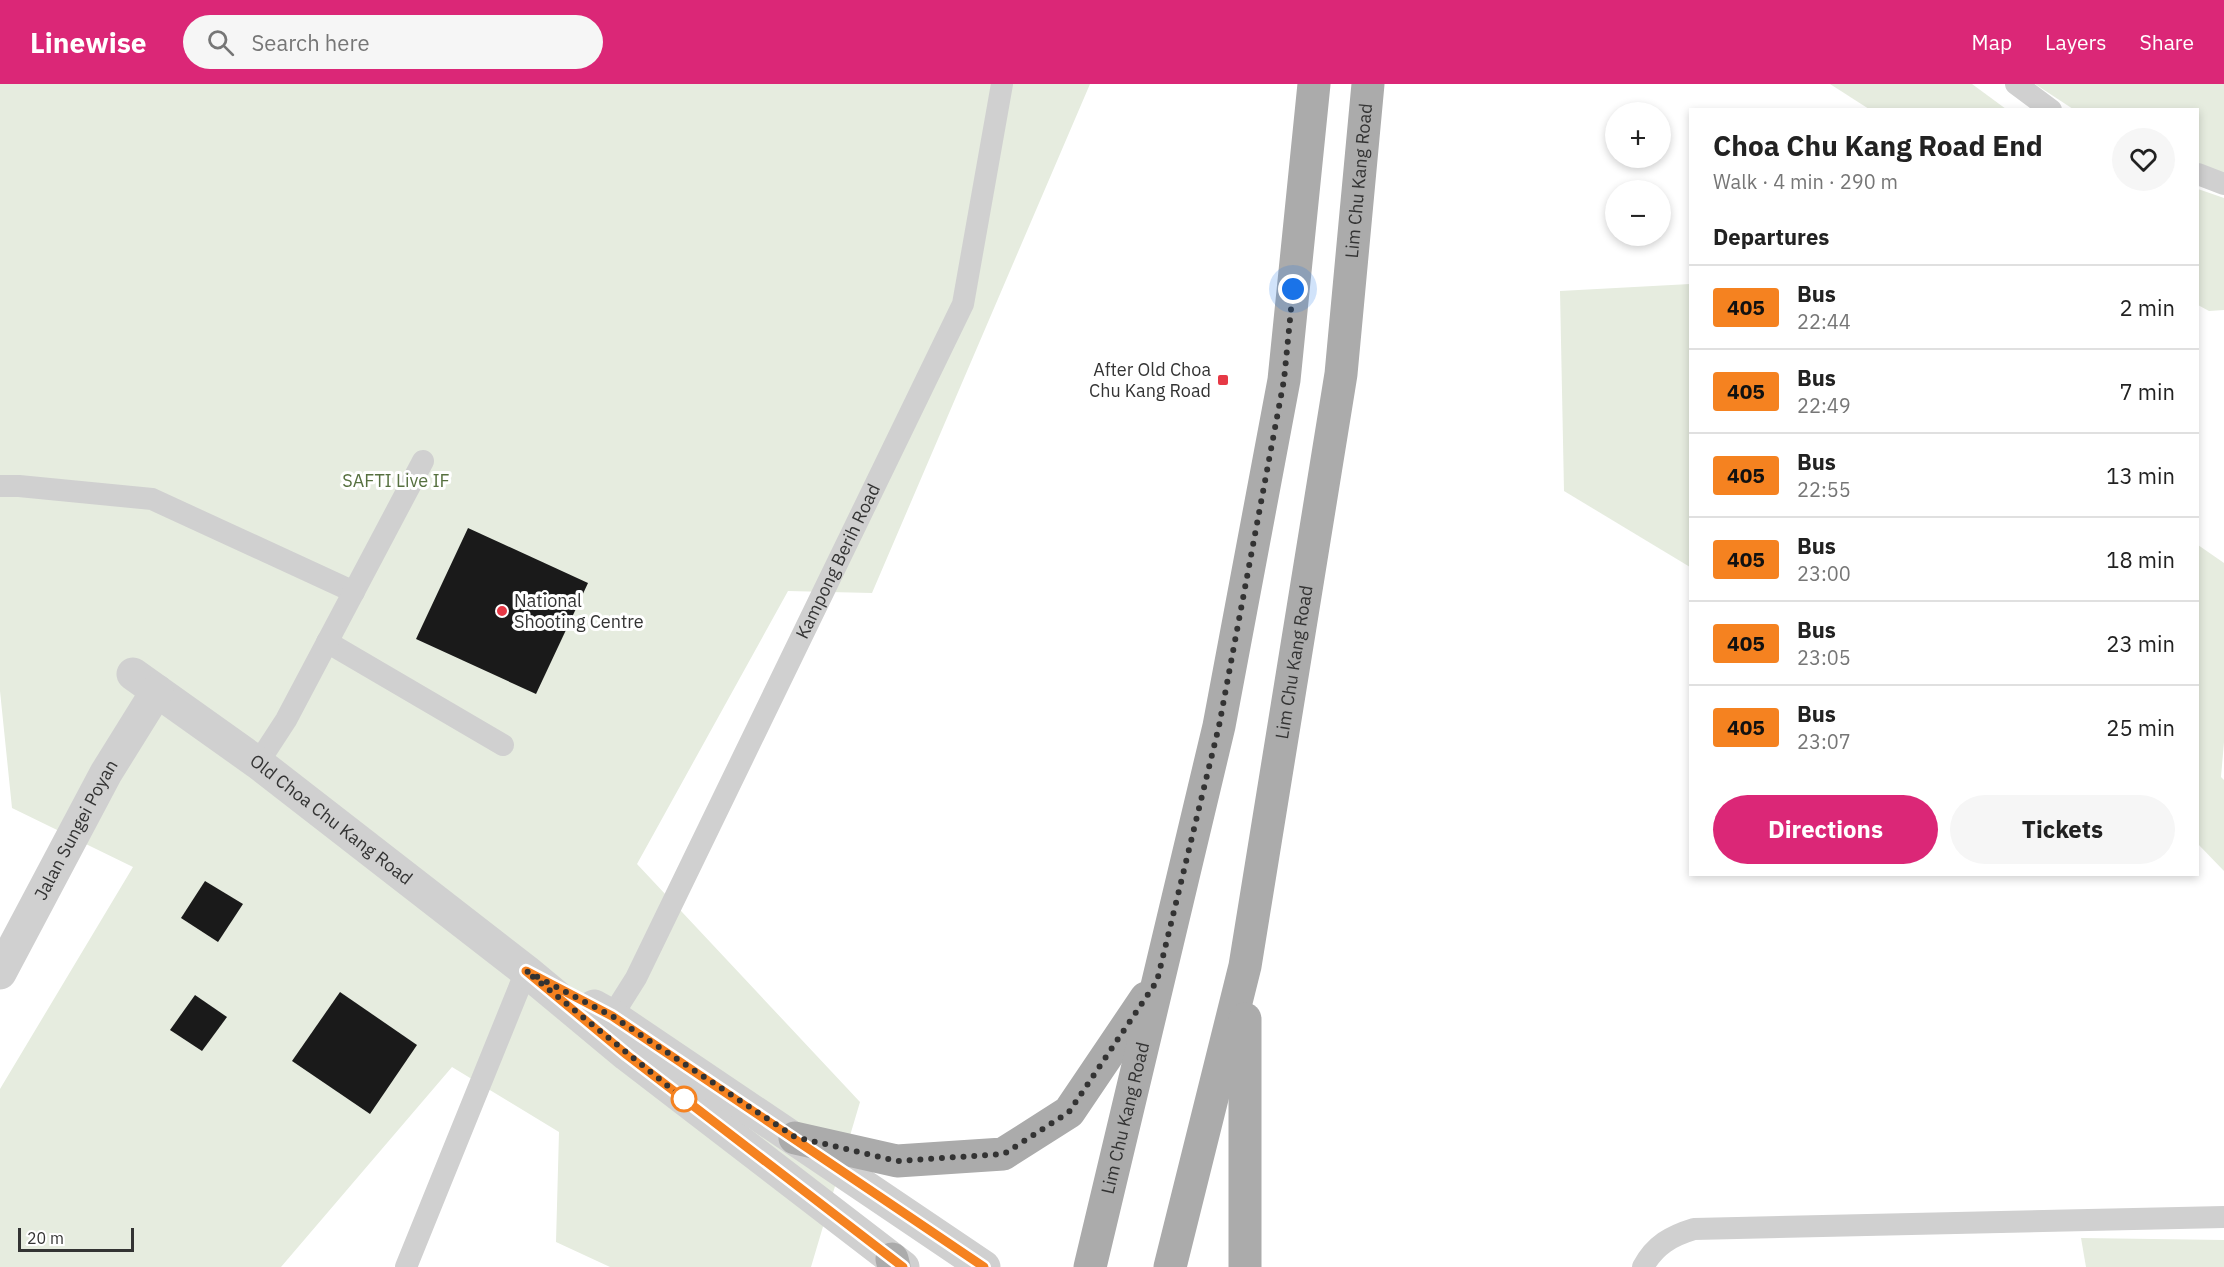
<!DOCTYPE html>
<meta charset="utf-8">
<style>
body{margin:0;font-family:"IBM Plex Sans",sans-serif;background:#f6f6f6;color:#222;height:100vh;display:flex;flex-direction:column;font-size:22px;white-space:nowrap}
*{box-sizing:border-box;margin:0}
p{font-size:20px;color:#767676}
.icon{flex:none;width:33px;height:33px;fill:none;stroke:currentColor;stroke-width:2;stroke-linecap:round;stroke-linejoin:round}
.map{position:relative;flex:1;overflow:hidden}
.details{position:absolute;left:1689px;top:24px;width:510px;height:768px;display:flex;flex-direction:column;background:#fff;border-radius:0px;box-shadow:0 3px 9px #0003}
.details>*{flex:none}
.badge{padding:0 12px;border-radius:4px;font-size:21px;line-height:39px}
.controls{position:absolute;left:1605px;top:18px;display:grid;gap:12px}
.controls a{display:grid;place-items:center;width:66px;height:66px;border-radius:50%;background:#fff;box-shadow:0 3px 9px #0003;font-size:30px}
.scale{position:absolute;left:18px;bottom:15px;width:116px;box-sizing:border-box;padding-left:6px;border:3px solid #333;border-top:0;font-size:16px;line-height:21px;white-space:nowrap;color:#333;-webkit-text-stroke:4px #fff;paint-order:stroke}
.you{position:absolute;width:30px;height:30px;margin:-15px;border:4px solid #fff;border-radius:50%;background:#1a73e8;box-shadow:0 0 0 9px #1a73e833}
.map>.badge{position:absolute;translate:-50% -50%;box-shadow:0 0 0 3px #fff}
h2{padding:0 24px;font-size:22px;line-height:54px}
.round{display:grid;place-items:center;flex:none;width:63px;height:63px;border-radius:32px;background:#f6f6f6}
.overview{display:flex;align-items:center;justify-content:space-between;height:102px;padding:0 24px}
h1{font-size:28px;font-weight:800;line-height:45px}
.cta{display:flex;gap:12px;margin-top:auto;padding:12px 24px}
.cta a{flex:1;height:69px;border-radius:36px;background:#db2777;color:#fff;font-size:24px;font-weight:800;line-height:69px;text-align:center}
.cta a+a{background:#f6f6f6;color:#222}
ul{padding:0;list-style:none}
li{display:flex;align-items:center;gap:18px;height:84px;padding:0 24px;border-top:2px solid #e0e0e0}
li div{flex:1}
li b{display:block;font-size:22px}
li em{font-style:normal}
li .badge{min-width:66px;font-weight:700;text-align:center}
header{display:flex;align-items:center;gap:36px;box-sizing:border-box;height:84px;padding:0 30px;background:#db2777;color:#fff}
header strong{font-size:28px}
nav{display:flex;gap:33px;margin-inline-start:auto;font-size:21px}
.search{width:420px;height:54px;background:#f6f6f6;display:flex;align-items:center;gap:15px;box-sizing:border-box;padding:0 21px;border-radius:33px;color:#767676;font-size:22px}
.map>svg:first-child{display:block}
.green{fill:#e6ecdf}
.building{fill:#1a1a1a}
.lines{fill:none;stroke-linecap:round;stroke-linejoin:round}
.lane{stroke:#d0d0d0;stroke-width:22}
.street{stroke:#d0d0d0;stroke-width:33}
.primary{stroke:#ababab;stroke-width:33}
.line-casing{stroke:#fff;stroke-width:14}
.line{stroke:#f58220;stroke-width:9}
.walk{stroke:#333;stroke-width:6;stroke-dasharray:0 10.8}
.poi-dot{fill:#e63946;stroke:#fff;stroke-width:2}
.stop-dot{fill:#fff;stroke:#f58220;stroke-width:3}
.labels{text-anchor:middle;stroke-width:6;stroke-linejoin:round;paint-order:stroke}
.street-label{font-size:18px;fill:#333;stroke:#fff}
.poi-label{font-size:18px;fill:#333;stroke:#fff;text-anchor:end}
.park-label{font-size:18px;fill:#56703f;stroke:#fff}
</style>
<header>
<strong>Linewise</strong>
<div class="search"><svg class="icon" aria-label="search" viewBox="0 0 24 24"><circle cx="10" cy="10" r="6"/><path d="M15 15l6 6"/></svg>Search here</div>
<nav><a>Map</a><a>Layers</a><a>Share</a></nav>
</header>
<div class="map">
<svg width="2224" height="1183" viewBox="0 0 2224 1183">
<rect width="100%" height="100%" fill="#fff"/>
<!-- green -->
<g class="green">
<polygon points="0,0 1090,0 872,509 788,507 637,780 860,1018 811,1183 610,1183 556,1158 559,1048 452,983 281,1183 0,1183 0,1005 133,783 12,724 0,607"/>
<polygon points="1830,0 1972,0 2006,25 1869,25"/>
<polygon points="2035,0 2224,0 2224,92 2198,82 2198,26 2073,25"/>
<polygon points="2198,105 2224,114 2224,226 2209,227 2198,221"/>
<polygon points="1690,200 1690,483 1564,407 1560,207"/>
<polygon points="2198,461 2224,479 2224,658 2221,693 2224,696 2224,787 2198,760"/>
<polygon points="2081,1154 2224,1156 2224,1183 2086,1183"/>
</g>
<!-- building -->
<g class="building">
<polygon points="468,444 588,499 536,610 416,555"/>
<polygon points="205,797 243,820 218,858 181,834"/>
<polygon points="340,908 417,961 370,1030 292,977"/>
<polygon points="195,911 227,933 202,967 170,946"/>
</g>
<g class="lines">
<!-- lane -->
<g class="lane">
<polyline points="2016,0 2051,26"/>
<polyline points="2198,90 2224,100"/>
<polyline points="0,402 19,402 152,415 354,508"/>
<polyline points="327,558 503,661"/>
<polyline points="258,679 286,636 423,377"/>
<path id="s1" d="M612,932L636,894L963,220L1002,0"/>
<polyline points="406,1183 526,887"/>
<path d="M1643,1183C1655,1161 1671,1152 1694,1145L2224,1133"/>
</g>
<!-- street -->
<g class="street">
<path id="s2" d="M133,590L258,679L526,887L627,971L903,1183"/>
<path id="s3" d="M0,889L106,689L157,607"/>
<polyline points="594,922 612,932 984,1183"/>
</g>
<!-- primary -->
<g class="primary">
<polyline points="795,1054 897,1077 1003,1070 1069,1028 1146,914"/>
<polyline points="892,1175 894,1183"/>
<path id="s4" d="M1090,1183L1219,642L1284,296L1314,0"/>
<path id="s5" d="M1170,1183L1245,882L1341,290L1368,0"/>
<polyline points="1245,1183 1245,935"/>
</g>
</g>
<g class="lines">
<defs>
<polyline id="line" points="903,1183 627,971 526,887 612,932 984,1183"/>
</defs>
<!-- line casing -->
<use href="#line" class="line-casing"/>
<!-- line -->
<use href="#line" class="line"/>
<!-- walk -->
<polyline class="walk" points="684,1015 526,887 612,932 795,1053 897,1077 1004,1070 1069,1028 1157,897 1219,642 1284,296 1293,205"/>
</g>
<!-- markers -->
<g class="poi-dot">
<rect x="1217" y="290" width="12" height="12" rx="3"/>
<circle cx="502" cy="527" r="6"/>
</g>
<circle class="stop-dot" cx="684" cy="1015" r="12"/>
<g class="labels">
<!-- street labels -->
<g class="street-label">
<text dy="6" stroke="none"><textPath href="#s5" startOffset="1104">Lim Chu Kang Road</textPath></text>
<text dy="6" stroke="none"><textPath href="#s1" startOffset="508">Kampong Berih Road</textPath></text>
<text dy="6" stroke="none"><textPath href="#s5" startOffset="618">Lim Chu Kang Road</textPath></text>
<text dy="6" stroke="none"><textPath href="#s2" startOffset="246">Old Choa Chu Kang Road</textPath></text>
<text dy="6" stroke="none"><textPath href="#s3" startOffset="162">Jalan Sungei Poyan</textPath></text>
<text dy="6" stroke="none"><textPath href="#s4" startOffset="153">Lim Chu Kang Road</textPath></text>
</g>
<!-- poi labels -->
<g class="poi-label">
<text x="1211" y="292">After Old Choa<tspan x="1211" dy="21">Chu Kang Road</tspan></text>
<text x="514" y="523" text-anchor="start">National<tspan x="514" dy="21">Shooting Centre</tspan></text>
</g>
<!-- park labels -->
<g class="park-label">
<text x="396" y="403">SAFTI Live IF</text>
</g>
</g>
</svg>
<div class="controls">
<a>+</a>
<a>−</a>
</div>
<div class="scale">20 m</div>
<div class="you" style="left:1293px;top:205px"></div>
<section class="details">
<div class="overview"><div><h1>Choa Chu Kang Road End</h1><p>Walk · 4 min · 290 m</p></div><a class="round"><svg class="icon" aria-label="heart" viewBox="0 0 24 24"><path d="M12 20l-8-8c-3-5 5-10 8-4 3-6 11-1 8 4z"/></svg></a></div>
<h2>Departures</h2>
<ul>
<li><span class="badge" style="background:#f58220;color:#111">405</span><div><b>Bus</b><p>22:44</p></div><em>2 min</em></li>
<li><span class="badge" style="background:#f58220;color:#111">405</span><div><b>Bus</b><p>22:49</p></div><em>7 min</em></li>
<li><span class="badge" style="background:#f58220;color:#111">405</span><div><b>Bus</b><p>22:55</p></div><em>13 min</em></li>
<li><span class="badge" style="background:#f58220;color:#111">405</span><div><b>Bus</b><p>23:00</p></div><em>18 min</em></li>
<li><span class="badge" style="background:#f58220;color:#111">405</span><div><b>Bus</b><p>23:05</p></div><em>23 min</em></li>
<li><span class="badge" style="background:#f58220;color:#111">405</span><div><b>Bus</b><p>23:07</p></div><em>25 min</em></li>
</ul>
<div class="cta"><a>Directions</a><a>Tickets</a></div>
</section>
</div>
